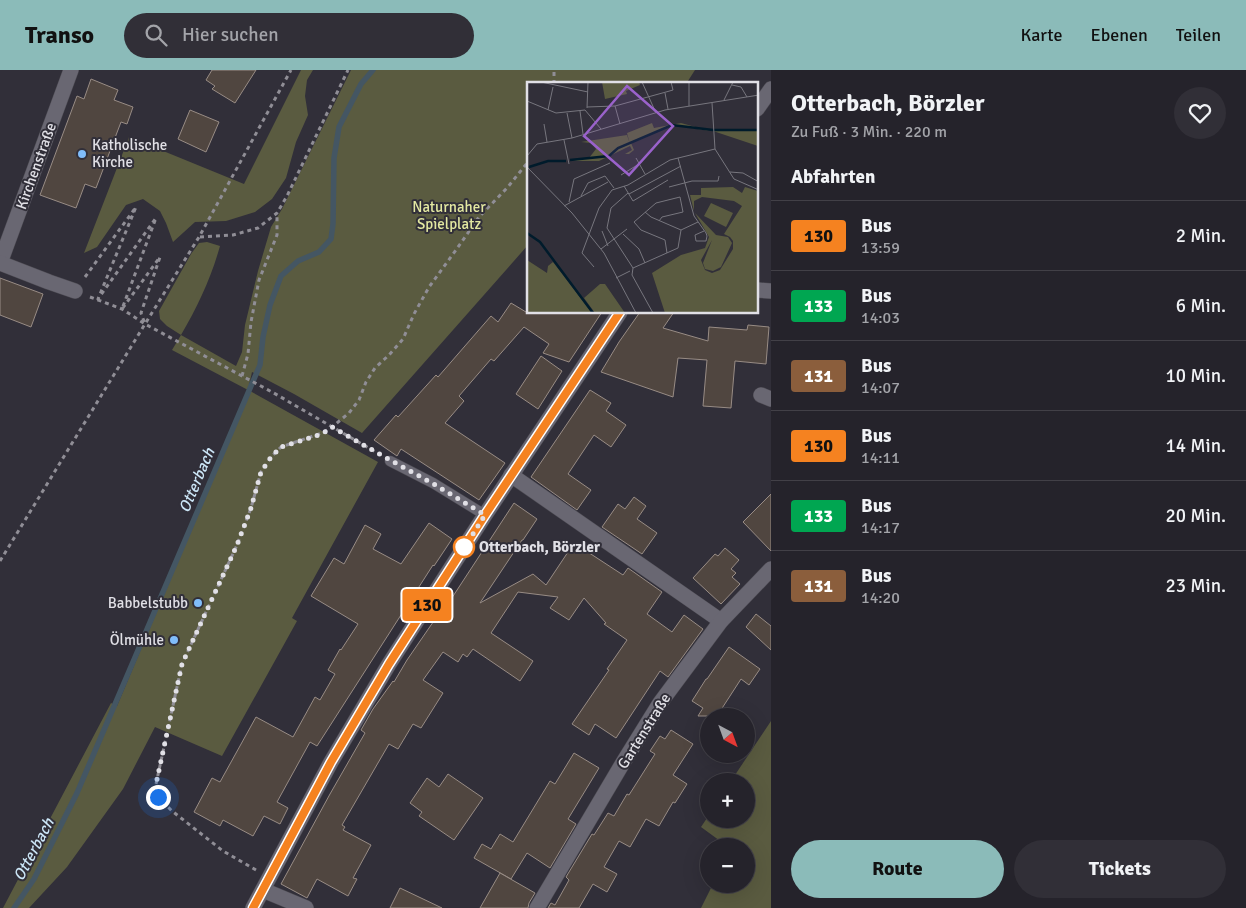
<!DOCTYPE html>
<html lang="de">
<meta charset="utf-8">
<style>
body{margin:0;font-family:Signika,sans-serif;background:#312f37;color:#f1f3f6;height:100vh;display:flex;flex-direction:column;font-size:19px;white-space:nowrap}
*{box-sizing:border-box;margin:0}
p{font-size:16px;color:#a3a4a9}
.icon{flex:none;width:28px;height:28px;fill:none;stroke:currentColor;stroke-width:2;stroke-linecap:round;stroke-linejoin:round}
.map{position:relative;flex:1;overflow:hidden}
.side{display:flex;flex-direction:column;background:#25232b;width:475px}
.side>*{flex:none}
.badge{padding:0 10px;border-radius:4px;font-size:18px;line-height:32px}
.needle{width:32px;rotate:139deg}
.fabs{position:absolute;left:700px;top:638px;display:grid;gap:10px}
.fabs a{display:grid;place-items:center;width:55px;height:55px;border-radius:50%;background:#25232b;box-shadow:0 5px 20px #0002,0 0 0 1px #424047;font-size:25px}
.you{position:absolute;width:25px;height:25px;margin:-12px;border:4px solid #fff;border-radius:50%;background:#1a73e8;box-shadow:0 0 0 8px #1a73e833}
.map>.badge{position:absolute;translate:-50% -50%;box-shadow:0 0 0 2px #fff}
h2{padding:0 20px;font-size:19px;line-height:45px}
.round{display:grid;place-items:center;flex:none;width:52px;height:52px;border-radius:26px;background:#312f37}
.overview{display:flex;align-items:center;justify-content:space-between;height:85px;padding:0 20px}
h1{font-size:24px;font-weight:700;line-height:38px}
.primary-button{display:flex;gap:10px;margin-top:auto;padding:10px 20px}
.primary-button a{flex:1;height:58px;border-radius:30px;background:#8bbbb9;color:#111;font-size:20px;font-weight:700;line-height:58px;text-align:center}
.primary-button a+a{background:#312f37;color:#f1f3f6}
ul{padding:0;list-style:none}
li{display:flex;align-items:center;gap:15px;height:70px;padding:0 20px;border-top:1px solid #424047}
li div{flex:1}
li b{display:block;font-size:19px}
li em{font-style:normal}
li .badge{min-width:55px;font-weight:700;text-align:center}
header{display:flex;align-items:center;gap:30px;box-sizing:border-box;height:70px;padding:0 25px;background:#8bbbb9;color:#111}
header strong{font-size:24px}
nav{display:flex;gap:28px;margin-inline-start:auto;font-size:18px}
.search{width:350px;height:45px;background:#312f37;display:flex;align-items:center;gap:12px;box-sizing:border-box;padding:0 18px;border-radius:28px;color:#a3a4a9;font-size:19px}
main{display:flex;flex:1;min-height:0}
.map>svg:first-child{display:block}
.green{fill:#5a5b40}
.lines{fill:none;stroke-linecap:round;stroke-linejoin:round}
.stream{stroke:#445663;stroke-width:5.5}
.building{fill:#504640;stroke:#988c85}
.lane-casing{stroke:#4d4b53;stroke-width:11}
.street-casing{stroke:#4d4b53;stroke-width:16}
.secondary-casing{stroke:#4d4b53;stroke-width:16}
.path{stroke:#908e96;stroke-width:3;stroke-dasharray:4 4;stroke-linecap:butt}
.lane{stroke:#696772;stroke-width:10}
.street{stroke:#696772;stroke-width:15}
.secondary{stroke:#696772;stroke-width:15}
.line-casing{stroke:#fff;stroke-width:11}
.line{stroke:#f58220;stroke-width:8}
.walk{stroke:#e1e0e6;stroke-width:5;stroke-dasharray:0 9}
.poi-dot{fill:#80bdfa;stroke:#312f39;stroke-width:2}
.stop-dot{fill:#fff;stroke:#f58220;stroke-width:2.5}
.labels{text-anchor:middle;stroke-width:4;stroke-linejoin:round;paint-order:stroke}
.poi-label{font-size:15px;fill:#e1e0e6;stroke:#312f39;text-anchor:end}
.street-label{font-size:15px;fill:#e1e0e6;stroke:#312f39}
.park-label{font-size:15px;fill:#e3e8a1;stroke:#312f39}
.stop-label{font-size:15px;font-weight:bold;fill:#e1e0e6;stroke:#312f39;text-anchor:start}
.water-label{font-size:16px;font-style:italic;fill:#cce6f7;stroke:#312f39}
.inset-river{fill:none;stroke:#001b2b;stroke-width:2.5}
.inset-road{fill:none;stroke:#77767e;stroke-width:1}
.view{fill:#9a62cb;fill-opacity:0.15;stroke:#9a62cb;stroke-width:2.5}
.inset-edge{fill:none;stroke:#e1e0e6;stroke-width:2.5}
</style>
<header>
<strong>Transo</strong>
<div class="search"><svg class="icon" aria-label="search" viewBox="0 0 24 24"><circle cx="10" cy="10" r="6"/><path d="M15 15l6 6"/></svg>Hier suchen</div>
<nav><a>Karte</a><a>Ebenen</a><a>Teilen</a></nav>
</header>
<main>
<div class="map">
<svg width="771" height="838" viewBox="0 0 771 838">
<rect width="100%" height="100%" fill="#312f39"/>
<!-- green -->
<g class="green">
<polygon points="301,0 313,0 307,10 305,26 308,45 296,72 286,108 272,129 255,142 226,151 195,152 173,172 166,153 160,141 143,129 126,135 97,177 84,183 129,67 244,114"/>
<path d="M351,0H695L686,14H528V175L362,363L294,324L252,302L248,320L172,280L181,265L167,256L160,249L159,241L191,184L199,173L207,172L220,176C211,208 198,236 181,265L236,296L242,282L245,255L258,201L271,157L282,139Z"/>
<polygon points="250,321 378,392 292,548 297,551 222,686 155,657 123,719 67,797 29,838 3,838 111,633 117,636"/>
<polygon points="771,651 771,838 701,838 713,814 746,814 746,776 727,776 701,757 709,745 709,749 746,749 746,711 731,711"/>
</g>
<g class="lines">
<!-- stream -->
<polyline class="stream" points="14,838 34,809 77,723 260,295 263,267 270,235 281,206 298,191 319,182 331,169 333,154 334,88 339,57 361,14 373,0"/>
</g>
<!-- building -->
<g class="building">
<polygon points="212,0 256,0 235,33 212,19 215,16 206,10"/>
<polygon points="91,9 118,20 114,30 133,37 127,54 121,52 96,118 85,114 76,138 40,125 77,26 84,29"/>
<polygon points="190,40 219,52 206,82 178,69"/>
<polygon points="0,208 43,224 31,257 0,245"/>
<polygon points="511,233 526,242 602,242 569,292 543,283 549,274 524,257 494,291 491,289 459,326 464,331 445,353 505,393 479,430 401,379 397,386 374,370 396,345 398,347 436,305 438,307 491,246 498,252"/>
<polygon points="640,242 674,242 663,258 708,271 709,257 747,260 748,255 769,257 766,294 735,291 731,338 703,336 707,290 678,288 673,327 601,302 619,272"/>
<polygon points="541,286 562,301 538,339 516,324"/>
<polygon points="590,320 611,333 606,341 626,355 611,377 594,365 568,404 591,420 577,440 531,407"/>
<polygon points="771,424 771,481 743,452"/>
<polygon points="634,427 646,436 637,449 657,463 642,484 602,457 618,434 625,439"/>
<polygon points="514,433 537,449 523,470 522,470 480,533 533,504 546,515 574,473 623,505 628,498 662,522 647,544 672,562 684,545 703,559 668,607 660,601 616,668 595,654 589,665 572,654 609,600 607,599 627,570 604,554 606,553 584,528 569,550 550,538 558,527 518,522 491,563 533,591 520,611 473,579 467,587 463,584 458,592 443,582 423,610 443,623 421,658 413,654 398,679 389,674 342,755 345,757 343,760 371,775 353,808 357,809 348,826 317,809 307,828 281,814 330,724 365,663 361,660 373,639 393,611 394,612 407,590 440,542 442,543"/>
<polygon points="429,453 452,469 434,496 433,495 317,676 310,672 277,732 288,738 280,754 264,746 253,766 223,750 220,756 194,742 212,708 220,712 256,647 293,667 315,627 320,630 335,604 328,600 340,579 341,580 358,554 311,526 334,488 344,494 365,455 381,464 373,479 401,494"/>
<polygon points="725,478 739,490 731,499 736,503 732,507 740,514 721,534 693,508 715,484 718,486"/>
<polygon points="756,544 771,556 771,580 746,557"/>
<polygon points="729,577 760,599 749,615 741,609 717,646 698,646 703,638 692,631 706,609 707,609"/>
<polygon points="671,660 693,674 673,705 687,714 675,733 673,732 659,756 646,749 630,777 619,771 604,797 617,804 607,822 593,814 579,838 548,838 551,833 555,835 569,810 566,807 592,764 594,765 608,743 614,746 627,724 629,725 655,684 650,681 660,666 665,669"/>
<polygon points="574,683 599,698 568,749 576,754 550,798 527,783 511,809 474,788 482,774 491,779 500,764 513,772 550,711 555,714"/>
<polygon points="448,704 483,728 454,770 419,746 422,742 410,733 427,708 439,717"/>
<polygon points="500,803 535,823 529,833 528,838 480,838"/>
<polygon points="400,818 442,838 390,838"/>
</g>
<g class="lines">
<defs>
<polyline id="lane" points="390,391 433,413 485,445"/>
<g id="street">
<polyline points="0,193 71,0"/>
<polyline points="0,193 49,212 75,221"/>
<polyline points="757,220 771,221"/>
<polyline points="761,325 771,329"/>
<polyline points="511,405 721,551"/>
<polyline points="263,820 306,838"/>
<polyline points="537,838 624,691 660,633 721,551 771,499"/>
</g>
<g id="secondary">
<polyline points="757,39 771,19"/>
<polyline points="253,838 331,692 389,594 485,445 620,242"/>
</g>
</defs>
<!-- lane casing -->
<use href="#lane" class="lane-casing"/>
<!-- street casing -->
<use href="#street" class="street-casing"/>
<!-- secondary casing -->
<use href="#secondary" class="secondary-casing"/>
<!-- path -->
<g class="path">
<polyline points="554,14 554,0"/>
<polyline points="200,167 233,165 258,158 277,143 287,126 348,0"/>
<polyline points="85,207 136,137 98,229 156,148 122,239 160,187 141,243 145,254"/>
<polyline points="90,227 122,239 145,254 272,322 379,384"/>
<polyline points="242,306 248,284 251,252 259,210 277,165 277,144"/>
<polyline points="0,491 145,254 199,167 291,0"/>
<polyline points="256,800 223,781 172,741 158,727 156,714 182,594 237,475 251,438 261,402 271,387 281,377 322,363 332,357 349,343 359,330 366,312 375,298 389,285 403,269 414,244 429,217 456,180 479,147 507,118 528,92"/>
</g>
<!-- lane -->
<use href="#lane" class="lane"/>
<!-- street -->
<use href="#street" class="street"/>
<!-- secondary -->
<use href="#secondary" class="secondary"/>
</g>
<g class="lines">
<defs>
<polyline id="line" points="253,838 331,692 389,594 485,445 620,242"/>
</defs>
<!-- line casing -->
<use href="#line" class="line-casing"/>
<!-- line -->
<use href="#line" class="line"/>
<!-- walk -->
<polyline class="walk" points="158,727 156,714 182,594 237,475 251,438 261,402 271,387 281,377 322,364 332,357 390,390 432,413 485,445 464,478 464,477"/>
</g>
<!-- markers -->
<g class="poi-dot">
<circle cx="82" cy="84" r="5"/>
<circle cx="198" cy="533" r="5"/>
<circle cx="174" cy="570" r="5"/>
</g>
<circle class="stop-dot" cx="464" cy="477" r="10"/>
<g class="labels">
<!-- poi labels -->
<g class="poi-label">
<text x="92" y="80" text-anchor="start">Katholische<tspan x="92" dy="17">Kirche</tspan></text>
<text x="188" y="538">Babbelstubb</text>
<text x="164" y="575">Ölmühle</text>
</g>
<!-- street labels -->
<g class="street-label">
<text transform="translate(36 96) rotate(-70)" y="5">Kirchenstraße</text>
<text transform="translate(644 661) rotate(-58)" y="5">Gartenstraße</text>
</g>
<!-- park labels -->
<g class="park-label">
<text x="449" y="142">Naturnaher<tspan x="449" dy="17">Spielplatz</tspan></text>
</g>
<!-- stop labels -->
<g class="stop-label">
<text x="479" y="482">Otterbach, Börzler</text>
</g>
<!-- water labels -->
<g class="water-label">
<text transform="translate(196 410) rotate(-67)" y="6">Otterbach</text>
<text transform="translate(33 779) rotate(-62)" y="6">Otterbach</text>
</g>
</g>
<!-- overview -->
<g transform="translate(527 12)">
<rect width="231" height="231" fill="#312f39"/>
<path d="M75,0H112L113,3L99,9L100,12L78,17ZM125,41L127,46L154,41L183,49L146,43L104,61L107,68L102,72H98L105,68L103,64L72,79H44L62,76L69,67L64,61L54,60L100,53L103,62L100,51ZM186,47L231,48V64L186,49ZM206,105L215,111L218,105L231,109V231H138L125,191L154,173L178,166L182,155L168,131L189,153L201,155L205,161L194,185L186,189L178,187L176,181L185,158L174,178L178,188L185,191L193,188L206,167V159L203,155L197,152L215,124L207,119L175,115L167,119V129L163,113H174V106ZM184,121L206,131L199,145L177,134ZM0,178L20,191L21,184L26,180L65,231H0ZM73,202H78L98,231H68L57,216Z" fill="#5a5b40"/>
<path class="inset-river" d="M43,78L82,74L91,66L145,43L186,48H232M2,85L21,79H39M0,151L13,160L66,231"/>
<path class="inset-road" d="M14,0L61,10M115,0L129,31M205,3L214,5L220,15M138,11L141,27M197,18L206,0M0,19L29,31L58,28M185,21L188,67L207,97L232,108M88,24L93,42M162,24V0M60,25L88,24L139,10L146,8L144,0M60,26L61,0M21,28L26,5M58,28L74,47M53,29L56,52M40,31L45,56M17,42L20,60M37,58L42,82M0,74L10,62L45,56L138,28L232,13M109,76L118,92M151,76L167,134L179,151L180,154L179,159H169L168,153L177,149M0,85L45,131L77,171L109,231M203,90L216,91L232,100M94,93L112,82M97,104L106,119L141,98M142,105L165,99H191L192,94M101,111L84,126L80,146L106,186L105,193L126,231M102,112L154,84M54,114L61,101L78,94L87,106M42,120L47,97L83,81M37,124L81,100M118,130L124,135L154,148M132,139L135,135L156,130L153,115L129,121L107,140L114,148L138,158L140,171M154,148L171,140M75,149L81,164M96,152L112,167L118,181M74,167L100,147M67,185L55,171L72,126L85,108L101,103L143,78L188,67M106,186L151,166L154,148M89,196L103,189"/>
<path class="view" d="M100,4L146,44L102,93L57,54Z"/>
<rect width="231" height="231" class="inset-edge"/>
</g>
</svg>
<div class="fabs">
<a><svg class="needle" viewBox="-14 -14 28 28"><path d="M0-13l5 13h-10z" fill="#e53935"/><path d="M0 13l5-13h-10z" fill="#a3a4a9"/></svg></a>
<a>+</a>
<a>−</a>
</div>
<div class="you" style="left:158px;top:727px"></div>
<b class="badge" style="left:427px;top:535px;background:#f58220;color:#111">130</b>
</div>
<section class="side">
<div class="overview"><div><h1>Otterbach, Börzler</h1><p>Zu Fuß · 3 Min. · 220 m</p></div><a class="round"><svg class="icon" aria-label="heart" viewBox="0 0 24 24"><path d="M12 20l-8-8c-3-5 5-10 8-4 3-6 11-1 8 4z"/></svg></a></div>
<h2>Abfahrten</h2>
<ul>
<li><span class="badge" style="background:#f58220;color:#111">130</span><div><b>Bus</b><p>13:59</p></div><em>2 Min.</em></li>
<li><span class="badge" style="background:#00a651;color:#fff">133</span><div><b>Bus</b><p>14:03</p></div><em>6 Min.</em></li>
<li><span class="badge" style="background:#8b5e3c;color:#fff">131</span><div><b>Bus</b><p>14:07</p></div><em>10 Min.</em></li>
<li><span class="badge" style="background:#f58220;color:#111">130</span><div><b>Bus</b><p>14:11</p></div><em>14 Min.</em></li>
<li><span class="badge" style="background:#00a651;color:#fff">133</span><div><b>Bus</b><p>14:17</p></div><em>20 Min.</em></li>
<li><span class="badge" style="background:#8b5e3c;color:#fff">131</span><div><b>Bus</b><p>14:20</p></div><em>23 Min.</em></li>
</ul>
<div class="primary-button"><a>Route</a><a>Tickets</a></div>
</section>
</main>
